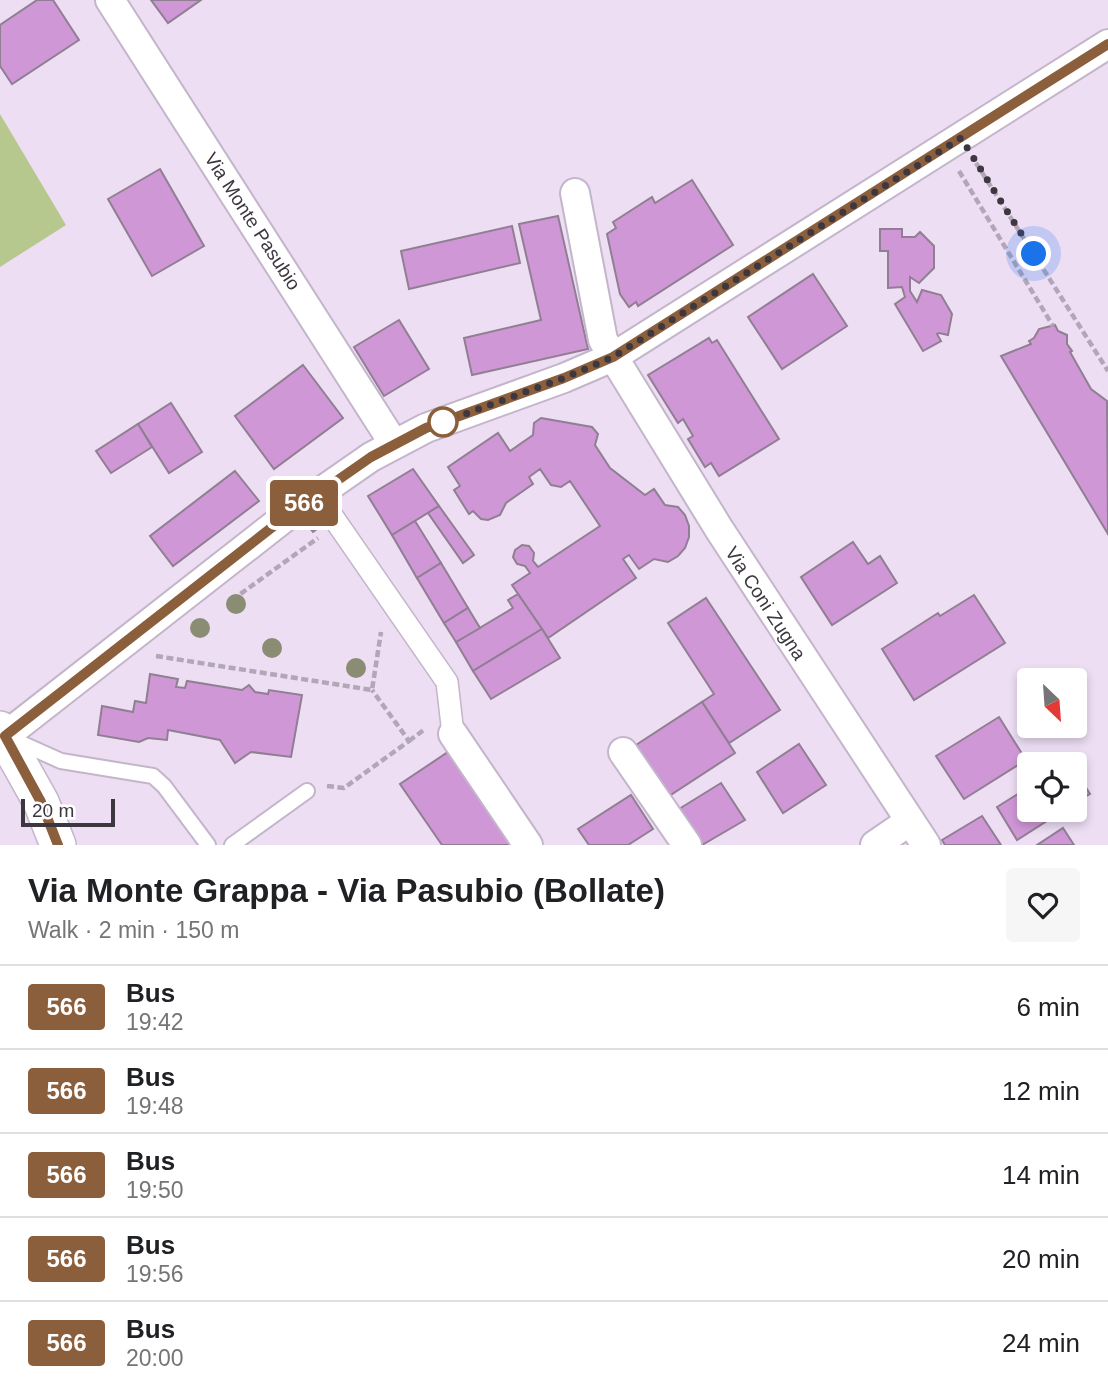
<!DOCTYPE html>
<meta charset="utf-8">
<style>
body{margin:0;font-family:Arial,sans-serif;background:#f6f6f6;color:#202124;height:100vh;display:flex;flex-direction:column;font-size:26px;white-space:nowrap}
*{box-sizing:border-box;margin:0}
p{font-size:23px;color:#757577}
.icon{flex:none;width:38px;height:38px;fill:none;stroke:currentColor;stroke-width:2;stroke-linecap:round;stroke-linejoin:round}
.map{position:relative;height:845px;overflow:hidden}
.drawer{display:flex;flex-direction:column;background:#fff;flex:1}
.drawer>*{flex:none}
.badge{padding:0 14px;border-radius:5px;font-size:24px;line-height:46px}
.needle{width:46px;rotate:155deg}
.tools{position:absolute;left:1017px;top:668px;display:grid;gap:14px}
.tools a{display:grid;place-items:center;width:70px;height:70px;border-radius:7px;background:#fff;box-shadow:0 4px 10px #0003;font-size:35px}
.scale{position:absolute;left:21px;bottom:18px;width:94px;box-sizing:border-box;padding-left:7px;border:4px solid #3d373f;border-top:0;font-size:19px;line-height:24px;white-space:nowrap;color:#3d373f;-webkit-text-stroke:5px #fff;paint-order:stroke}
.you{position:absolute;width:35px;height:35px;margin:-18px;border:5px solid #fff;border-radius:50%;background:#1a73e8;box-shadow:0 0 0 10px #1a73e833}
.map>.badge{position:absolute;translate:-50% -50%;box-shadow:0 0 0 4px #fff}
.round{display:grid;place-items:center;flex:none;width:74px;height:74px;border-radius:7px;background:#f6f6f6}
.summary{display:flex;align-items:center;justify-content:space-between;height:119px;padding:0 28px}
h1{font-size:33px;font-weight:800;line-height:52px}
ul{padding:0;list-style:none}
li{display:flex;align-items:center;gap:21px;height:84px;padding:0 28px;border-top:2px solid #e0e0e0}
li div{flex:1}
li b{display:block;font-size:26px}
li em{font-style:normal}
li .badge{min-width:77px;font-weight:700;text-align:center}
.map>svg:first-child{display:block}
.green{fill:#b7c88f}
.building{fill:#d097d7;stroke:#907f92;stroke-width:2}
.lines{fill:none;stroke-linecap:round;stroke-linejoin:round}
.service-casing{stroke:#c3b5ca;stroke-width:18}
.pedestrian-casing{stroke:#c3b5ca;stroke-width:24}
.minor-casing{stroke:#c3b5ca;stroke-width:32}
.tertiary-casing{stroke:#c3b5ca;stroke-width:38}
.path{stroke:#b2a6b7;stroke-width:4.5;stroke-dasharray:7 3.5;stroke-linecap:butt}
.service{stroke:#fff;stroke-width:14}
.pedestrian{stroke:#fff;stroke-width:21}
.minor{stroke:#fff;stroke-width:28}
.tertiary{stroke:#fff;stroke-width:35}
.tree{fill:#8b8c74}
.line-casing{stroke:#fff;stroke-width:16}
.line{stroke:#8b5e3c;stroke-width:10}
.walk{stroke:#3d373f;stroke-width:7;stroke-dasharray:0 12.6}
.stop-dot{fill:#fff;stroke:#8b5e3c;stroke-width:3.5}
.labels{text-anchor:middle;stroke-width:5;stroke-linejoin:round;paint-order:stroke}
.street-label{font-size:19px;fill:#3d373f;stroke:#fff}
</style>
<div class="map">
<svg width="1108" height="845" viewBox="0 0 1108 845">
<rect width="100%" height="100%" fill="#eddef4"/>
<!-- green -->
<polygon class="green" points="0,114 66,225 0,267"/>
<!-- building -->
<g class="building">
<polygon points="37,0 53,0 79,40 12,84 0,66 0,25"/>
<polygon points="151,0 201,0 168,23"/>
<polygon points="160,169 204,246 152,276 108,199"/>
<polygon points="692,180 733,245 638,306 636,302 629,307 620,294 607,234 616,228 613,222 652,197 655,203"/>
<polygon points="558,216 588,349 472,375 464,338 541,320 519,224"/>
<polygon points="512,226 520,263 409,289 401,251"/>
<polygon points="880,229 902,229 902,237 915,237 920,232 934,246 934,268 919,283 910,277 910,291 917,302 922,290 941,295 952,314 948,335 939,333 937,334 941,341 923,351 895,304 905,297 902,287 888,288 888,251 880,251"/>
<polygon points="813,274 847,326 782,369 748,317"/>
<polygon points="399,320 429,369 384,396 354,347"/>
<polygon points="1055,325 1058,331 1067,335 1067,344 1072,351 1070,352 1091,389 1107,401 1108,534 1001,356 1031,344 1029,341 1034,338 1039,329"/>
<polygon points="709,338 712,343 717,340 779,439 719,476 711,463 705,467 688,439 693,436 683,419 678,423 648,375"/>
<polygon points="303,365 343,418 274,469 235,416"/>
<polygon points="171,403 202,452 169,473 138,424"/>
<polygon points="541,418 592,427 598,434 595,445 610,468 645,495 654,489 665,505 678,507 685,515 689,526 689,537 685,548 678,556 668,562 654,559 639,569 629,555 623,559 636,578 548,638 512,585 530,573 525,566 517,564 513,557 515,550 522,545 529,546 534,553 533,561 538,567 600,526 570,481 561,487 551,485 540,469 529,477 533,484 506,503 500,515 488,520 481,519 473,511 469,514 454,490 460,486 448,467 498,433 510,451 533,435 534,423"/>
<polygon points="138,424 152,447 111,473 96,451"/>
<polygon points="413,469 439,506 392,535 368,496"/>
<polygon points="235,471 259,501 173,566 150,536"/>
<polygon points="439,506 474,555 463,563 428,513"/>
<polygon points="319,519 324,524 313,532 309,527"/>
<polygon points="415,521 441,563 417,578 392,535"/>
<polygon points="853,542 868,564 880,556 897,583 832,625 801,577"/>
<polygon points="441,563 468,608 444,623 417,578"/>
<polygon points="518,594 542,629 473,671 456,642 513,608 508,600"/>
<polygon points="974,595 1005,643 914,700 882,649 938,613 940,616"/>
<polygon points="706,598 780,710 729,743 702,702 714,694 668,623"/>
<polygon points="468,608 480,628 456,642 444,623"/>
<polygon points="542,629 560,658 491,699 473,671"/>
<polygon points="150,674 178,679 176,687 185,688 187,681 242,690 249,685 255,692 268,694 269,690 302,695 291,757 251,752 235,763 220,740 168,730 167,740 148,738 139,742 98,735 102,706 133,712 135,701 146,703"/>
<polygon points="702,702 735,753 669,796 636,745"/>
<polygon points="999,717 1026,760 964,799 936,756"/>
<polygon points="799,744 826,785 783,813 757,772"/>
<polygon points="448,752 512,845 442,845 400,784"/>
<polygon points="1074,769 1090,794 1074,803"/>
<polygon points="721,783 745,820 702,845 679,809"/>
<polygon points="1029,787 1029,810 1064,810 1017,840 997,807"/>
<polygon points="631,795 653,829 628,845 589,845 578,829"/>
<polygon points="982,816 1001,845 945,845 942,840"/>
<polygon points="1063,828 1074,845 1037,845"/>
</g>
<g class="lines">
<defs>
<g id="service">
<polyline points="14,740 61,761 153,776 164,786 208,845"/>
<polyline points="232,845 307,791"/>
</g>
<polyline id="pedestrian" points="317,494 447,682 453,734"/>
<g id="minor">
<polyline points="110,0 394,444"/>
<polyline points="575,193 603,340 719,529 926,845"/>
<polyline points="453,734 528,845"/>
<polyline points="5,736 289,514 371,457 426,428 564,378 613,357 1108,44"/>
<polyline points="623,752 687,845"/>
<polyline points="875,845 910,821"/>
</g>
<polyline id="tertiary" points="0,729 41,802 58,845"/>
</defs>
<!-- service casing -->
<use href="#service" class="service-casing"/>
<!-- pedestrian casing -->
<use href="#pedestrian" class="pedestrian-casing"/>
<!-- minor casing -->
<use href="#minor" class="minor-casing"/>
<!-- tertiary casing -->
<use href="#tertiary" class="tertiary-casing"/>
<!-- path -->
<g class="path">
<polyline points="976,163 1108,371"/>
<polyline points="959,171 1053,326"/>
<polyline points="232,600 318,538"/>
<polyline points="156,656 372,690 381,632"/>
<polyline points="409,741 425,729"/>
<polyline points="327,786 344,788 409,741 372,690"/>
</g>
<!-- service -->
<use href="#service" class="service"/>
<!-- pedestrian -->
<use href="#pedestrian" class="pedestrian"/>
<!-- minor -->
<use href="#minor" class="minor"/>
<!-- tertiary -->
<use href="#tertiary" class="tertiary"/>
</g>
<!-- trees -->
<g class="tree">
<circle cx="236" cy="604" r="10"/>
<circle cx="200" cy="628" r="10"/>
<circle cx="272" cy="648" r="10"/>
<circle cx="356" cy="668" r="10"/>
</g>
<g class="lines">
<defs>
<polyline id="line" points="58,845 41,802 5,736 289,514 371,457 426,428 564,378 613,357 1108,44"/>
</defs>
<!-- line casing -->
<use href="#line" class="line-casing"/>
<!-- line -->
<use href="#line" class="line"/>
<!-- walk -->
<polyline class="walk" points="443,422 564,378 613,357 961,138 1034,254"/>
</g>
<!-- markers -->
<circle class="stop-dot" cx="443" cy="422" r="14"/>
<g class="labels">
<!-- street labels -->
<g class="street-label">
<text transform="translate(253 221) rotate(57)" y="7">Via Monte Pasubio</text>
<text transform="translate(766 603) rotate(57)" y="7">Via Coni Zugna</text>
</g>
</g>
</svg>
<div class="tools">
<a><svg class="needle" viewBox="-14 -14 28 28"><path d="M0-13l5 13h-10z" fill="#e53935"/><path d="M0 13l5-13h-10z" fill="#757577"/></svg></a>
<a><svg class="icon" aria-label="locate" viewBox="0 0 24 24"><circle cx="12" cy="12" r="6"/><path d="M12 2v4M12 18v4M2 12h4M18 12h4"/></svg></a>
</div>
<div class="scale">20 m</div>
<div class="you" style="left:1034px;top:254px"></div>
<b class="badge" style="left:304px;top:503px;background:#8b5e3c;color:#fff">566</b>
</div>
<section class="drawer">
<div class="summary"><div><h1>Via Monte Grappa - Via Pasubio (Bollate)</h1><p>Walk · 2 min · 150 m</p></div><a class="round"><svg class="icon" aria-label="heart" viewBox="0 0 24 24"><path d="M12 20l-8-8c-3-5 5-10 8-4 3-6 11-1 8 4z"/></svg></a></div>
<ul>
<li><span class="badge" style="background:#8b5e3c;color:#fff">566</span><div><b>Bus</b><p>19:42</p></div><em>6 min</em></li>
<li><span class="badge" style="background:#8b5e3c;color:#fff">566</span><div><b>Bus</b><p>19:48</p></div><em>12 min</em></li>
<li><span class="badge" style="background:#8b5e3c;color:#fff">566</span><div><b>Bus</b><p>19:50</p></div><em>14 min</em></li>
<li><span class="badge" style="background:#8b5e3c;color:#fff">566</span><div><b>Bus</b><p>19:56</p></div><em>20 min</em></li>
<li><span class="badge" style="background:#8b5e3c;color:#fff">566</span><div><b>Bus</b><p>20:00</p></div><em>24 min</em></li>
</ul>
</section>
